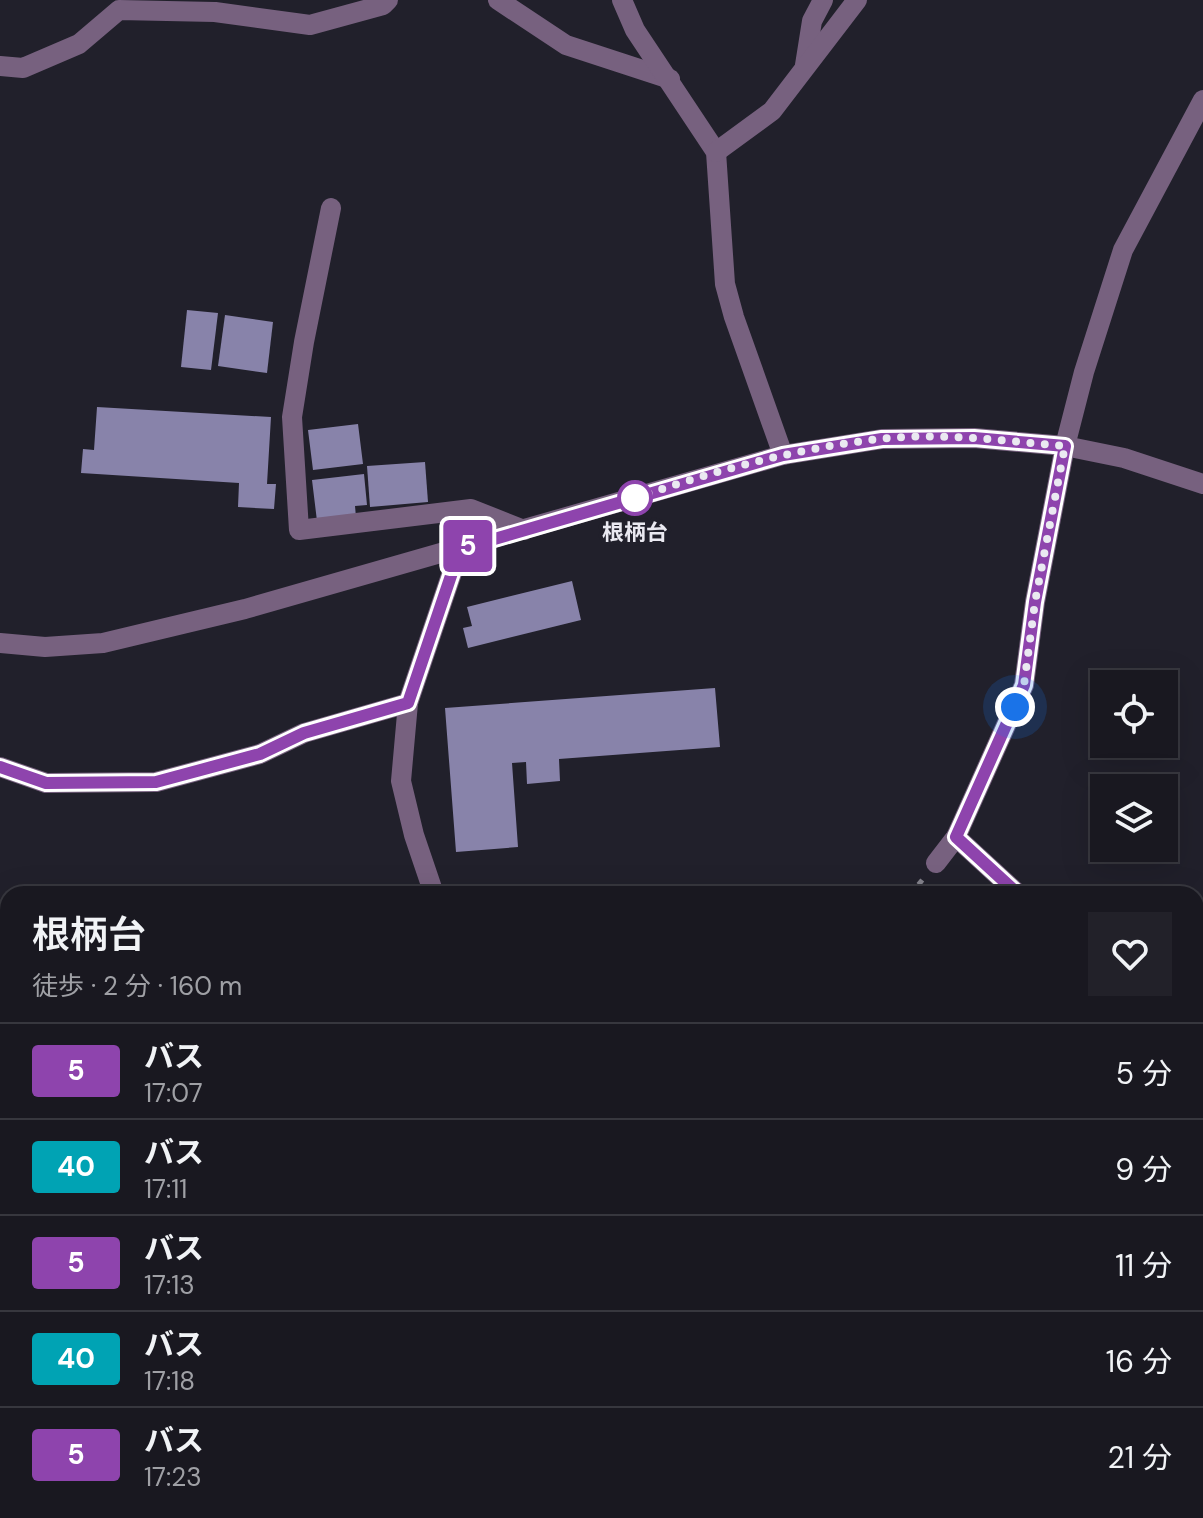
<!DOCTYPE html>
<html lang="ja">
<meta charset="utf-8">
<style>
body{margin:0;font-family:"DM Sans","Noto Sans JP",sans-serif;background:#222129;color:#f1f3f6;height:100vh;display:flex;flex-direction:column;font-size:30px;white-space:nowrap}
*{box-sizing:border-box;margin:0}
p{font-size:26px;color:#9fa0a5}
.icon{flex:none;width:44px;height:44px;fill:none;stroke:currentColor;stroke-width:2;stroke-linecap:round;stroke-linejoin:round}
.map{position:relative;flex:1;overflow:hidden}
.panel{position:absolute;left:0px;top:886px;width:1204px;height:632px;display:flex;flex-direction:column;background:#191820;border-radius:24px 24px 0 0;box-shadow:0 8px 32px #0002,0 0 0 2px #37373e}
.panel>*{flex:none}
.badge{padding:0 16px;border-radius:6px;font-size:28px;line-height:52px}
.controls{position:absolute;left:1090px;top:670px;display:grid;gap:16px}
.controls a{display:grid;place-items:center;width:88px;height:88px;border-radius:0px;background:#191820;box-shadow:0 8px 32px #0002,0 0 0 2px #37373e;font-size:40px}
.you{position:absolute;width:40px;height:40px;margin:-20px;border:6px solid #fff;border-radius:50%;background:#1a73e8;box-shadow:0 0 0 12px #1a73e833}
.map>.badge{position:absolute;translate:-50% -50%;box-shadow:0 0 0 4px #fff}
.round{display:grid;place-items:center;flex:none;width:84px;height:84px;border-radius:0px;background:#222129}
.headline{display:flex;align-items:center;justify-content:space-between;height:136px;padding:0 32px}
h1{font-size:38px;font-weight:600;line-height:60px}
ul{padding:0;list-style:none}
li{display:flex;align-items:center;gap:24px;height:96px;padding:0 32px;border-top:2px solid #37373e}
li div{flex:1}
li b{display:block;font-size:30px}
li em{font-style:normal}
li .badge{min-width:88px;font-weight:700;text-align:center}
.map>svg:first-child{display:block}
.building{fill:#8883aa}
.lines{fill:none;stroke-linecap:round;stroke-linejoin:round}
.path{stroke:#83828b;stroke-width:5;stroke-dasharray:6 6;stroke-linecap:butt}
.minor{stroke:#77617f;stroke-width:20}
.line-casing{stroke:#fff;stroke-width:18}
.line{stroke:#8e44ad;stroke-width:12}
.walk{stroke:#eae9f1;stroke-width:8;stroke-dasharray:0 14.4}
.stop-dot{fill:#fff;stroke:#8e44ad;stroke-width:4}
.labels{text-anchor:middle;stroke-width:8;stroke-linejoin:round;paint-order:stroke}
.stop-label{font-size:22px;font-weight:bold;fill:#eae9f1;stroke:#21202b}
</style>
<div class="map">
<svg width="1203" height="1518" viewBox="0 0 1203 1518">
<rect width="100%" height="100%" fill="#21202b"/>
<!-- building -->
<g class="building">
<polygon points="187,310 218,313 211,370 181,367"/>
<polygon points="225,315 273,322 267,373 218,366"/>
<polygon points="97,407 271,417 267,484 276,484 274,509 238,507 239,483 81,473 83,449 94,450"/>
<polygon points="358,424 363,464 313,470 308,430"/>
<polygon points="425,462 428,502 370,507 367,466"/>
<polygon points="364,474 367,505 355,506 356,517 317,521 312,480"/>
<polygon points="572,581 581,620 468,648 463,628 472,626 467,607"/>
<polygon points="715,688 720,747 559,759 560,781 527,784 526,762 512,763 518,847 456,852 445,708"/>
</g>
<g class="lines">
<!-- path -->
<polyline class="path" points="911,894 923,879"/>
<!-- minor -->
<g class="minor">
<polyline points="498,0 566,45 670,79"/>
<polyline points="622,0 635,30 716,152 725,284 734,317 783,455"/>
<polyline points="805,65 812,21 823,0"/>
<polyline points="0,66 23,68 79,44 119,10 215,12 310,25 383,5 388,0"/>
<polyline points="716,152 772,111 857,0"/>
<polyline points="331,208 304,342 292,417 299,530 471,509 524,530"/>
<polyline points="0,643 45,647 103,643 245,609 783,455 882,439 974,438 1065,446 1124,458 1203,484"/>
<polyline points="0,767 46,783 156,782 260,754 304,733 408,703"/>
<polyline points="956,837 1018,894"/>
<polyline points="936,863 956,837 1024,685 1035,602 1065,446 1084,372 1123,250 1203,100"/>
<polyline points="434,894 414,835 401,781 408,703 460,549"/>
<polyline points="1196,1145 1203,1143"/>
<polyline points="0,1501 8,1496"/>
<polyline points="1081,1510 1087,1518"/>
<polyline points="310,1518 315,1510"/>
<polyline points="876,1518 886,1510"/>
<polyline points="1151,1518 1152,1510"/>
</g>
</g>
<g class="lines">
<defs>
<polyline id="line" points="0,767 46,783 156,782 260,754 304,733 408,703 460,549 783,455 882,439 974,438 1065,446 1035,602 1024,685 956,837 1018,894"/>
</defs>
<!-- line casing -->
<use href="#line" class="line-casing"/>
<!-- line -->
<use href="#line" class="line"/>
<!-- walk -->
<path class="walk" d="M635,498C714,471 797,448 880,439C941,432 1004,441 1065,446L1035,602L1024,685L1015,707"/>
</g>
<!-- markers -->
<circle class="stop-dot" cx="635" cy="498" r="16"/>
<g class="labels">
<!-- stop labels -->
<g class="stop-label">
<text x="635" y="540">根柄台</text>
</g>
</g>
</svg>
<div class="controls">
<a><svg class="icon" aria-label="locate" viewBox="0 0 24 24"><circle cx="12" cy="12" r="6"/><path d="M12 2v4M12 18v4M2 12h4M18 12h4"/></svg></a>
<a><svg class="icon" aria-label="layers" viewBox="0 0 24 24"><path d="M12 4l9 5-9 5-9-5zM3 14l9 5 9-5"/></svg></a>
</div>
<div class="you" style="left:1015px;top:707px"></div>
<b class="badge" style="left:468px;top:546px;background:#8e44ad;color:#fff">5</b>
<section class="panel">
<div class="headline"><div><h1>根柄台</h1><p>徒歩 · 2 分 · 160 m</p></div><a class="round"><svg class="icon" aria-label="heart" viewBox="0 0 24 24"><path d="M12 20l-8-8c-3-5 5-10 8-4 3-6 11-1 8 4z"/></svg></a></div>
<ul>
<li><span class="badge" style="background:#8e44ad;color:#fff">5</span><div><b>バス</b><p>17:07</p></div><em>5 分</em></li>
<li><span class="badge" style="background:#00a3b4;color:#fff">40</span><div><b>バス</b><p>17:11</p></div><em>9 分</em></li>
<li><span class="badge" style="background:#8e44ad;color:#fff">5</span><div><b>バス</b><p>17:13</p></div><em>11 分</em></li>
<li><span class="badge" style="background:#00a3b4;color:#fff">40</span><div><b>バス</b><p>17:18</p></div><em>16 分</em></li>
<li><span class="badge" style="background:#8e44ad;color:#fff">5</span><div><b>バス</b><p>17:23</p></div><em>21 分</em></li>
</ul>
</section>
</div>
